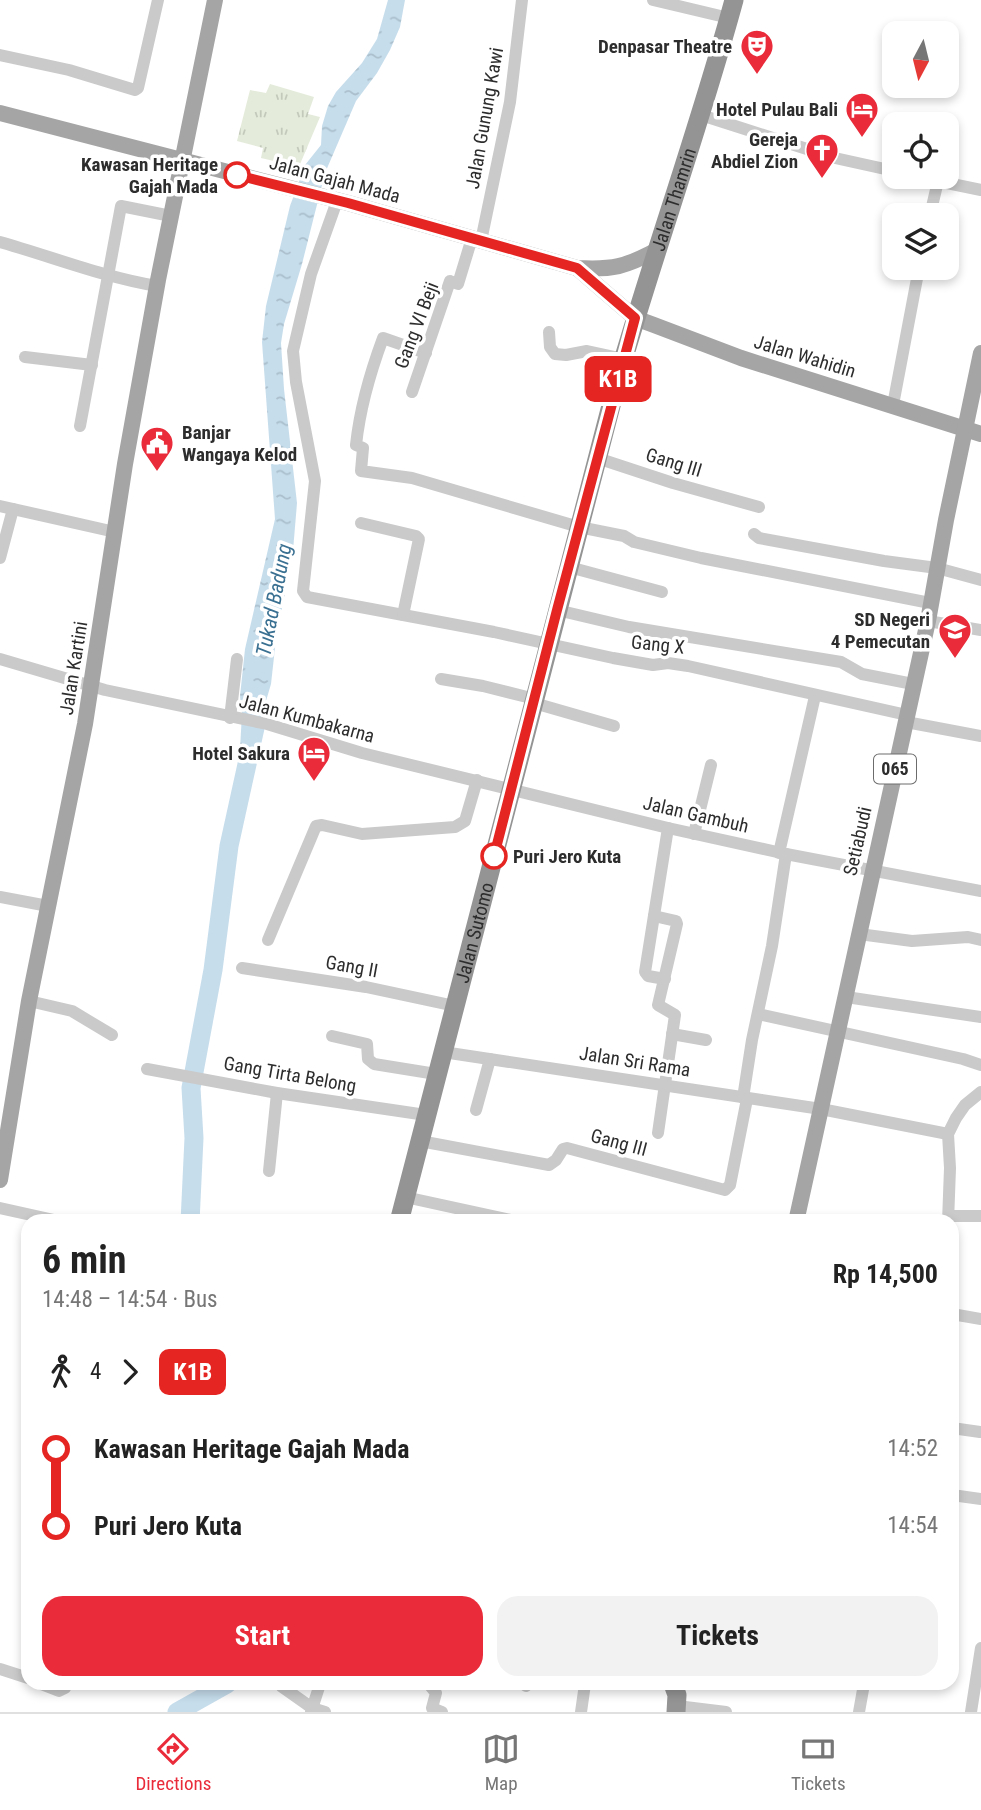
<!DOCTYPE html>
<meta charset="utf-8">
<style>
body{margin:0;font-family:"Roboto Condensed",sans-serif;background:#f2f2f2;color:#222;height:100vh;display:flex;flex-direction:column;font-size:26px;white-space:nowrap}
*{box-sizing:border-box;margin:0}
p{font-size:23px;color:#767676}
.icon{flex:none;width:38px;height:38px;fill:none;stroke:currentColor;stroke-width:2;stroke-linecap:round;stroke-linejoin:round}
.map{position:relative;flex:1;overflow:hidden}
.panel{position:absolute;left:21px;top:1214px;width:938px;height:476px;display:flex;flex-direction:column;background:#fff;border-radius:21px;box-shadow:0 4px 10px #0003}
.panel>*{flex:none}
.badge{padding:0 14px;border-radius:10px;font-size:24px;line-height:46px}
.needle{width:46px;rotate:187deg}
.tools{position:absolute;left:882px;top:21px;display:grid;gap:14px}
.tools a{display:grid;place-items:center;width:77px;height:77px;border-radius:14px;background:#fff;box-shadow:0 4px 10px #0003;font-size:35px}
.map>.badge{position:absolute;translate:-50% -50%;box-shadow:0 0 0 4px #fff}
.legs{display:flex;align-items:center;gap:10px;height:77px;padding:0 21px;font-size:23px}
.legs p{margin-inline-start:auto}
.headline{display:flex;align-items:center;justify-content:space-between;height:119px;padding:0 21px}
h1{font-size:38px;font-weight:700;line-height:52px}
.action{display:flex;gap:14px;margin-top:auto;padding:14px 21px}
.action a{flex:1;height:80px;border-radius:21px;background:#e92b3a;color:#fff;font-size:28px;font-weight:700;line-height:80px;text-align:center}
.action a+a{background:#f2f2f2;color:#222}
ul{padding:0 21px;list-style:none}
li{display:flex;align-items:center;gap:24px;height:77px;font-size:26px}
li i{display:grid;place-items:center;width:10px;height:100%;margin:0 9px;background:currentColor}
li i::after{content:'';width:18px;height:18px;margin:-9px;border:5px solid;border-radius:50%;background:#fff}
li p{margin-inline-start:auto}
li:first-child i{background:linear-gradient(#0000 50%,currentColor 0)}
li:last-child i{background:linear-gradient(currentColor 50%,#0000 0)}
.menu{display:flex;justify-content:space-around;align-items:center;height:98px;border-top:2px solid #e0e0e0;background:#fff;font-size:19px;color:#767676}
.menu a{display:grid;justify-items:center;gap:4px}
.menu .current{color:#e92b3a}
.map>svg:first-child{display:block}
.grass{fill:url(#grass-tufts)}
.water{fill:url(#water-ripples)}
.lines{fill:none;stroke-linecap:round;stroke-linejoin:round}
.river{stroke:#c6ddec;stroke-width:19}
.minor{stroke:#cacaca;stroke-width:12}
.major{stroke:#a5a5a5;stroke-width:16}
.highway{stroke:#949494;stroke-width:19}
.line-1-casing{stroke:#fff;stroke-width:16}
.line-1{stroke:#e52522;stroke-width:10}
.stop-1-dot{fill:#fff;stroke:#e52522;stroke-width:3.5}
.labels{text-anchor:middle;stroke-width:7;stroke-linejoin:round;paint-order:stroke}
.shield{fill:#fff;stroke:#6c6c6c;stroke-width:2}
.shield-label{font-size:18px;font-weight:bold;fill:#2d2d2d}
.poi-label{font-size:19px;font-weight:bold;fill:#2d2d2d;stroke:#fff;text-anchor:end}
.street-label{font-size:19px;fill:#2d2d2d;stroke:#fff}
.stop-label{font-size:19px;font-weight:bold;fill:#2d2d2d;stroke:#fff;text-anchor:end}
.water-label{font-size:21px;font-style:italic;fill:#3a7091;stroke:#fff}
</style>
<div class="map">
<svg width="981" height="1712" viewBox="0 0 981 1712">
<defs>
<pattern id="grass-tufts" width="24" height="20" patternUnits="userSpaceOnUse" patternTransform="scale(1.75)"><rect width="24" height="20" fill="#e4ebda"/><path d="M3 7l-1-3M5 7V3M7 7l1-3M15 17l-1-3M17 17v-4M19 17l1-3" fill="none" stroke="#c4cabb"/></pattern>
<pattern id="water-ripples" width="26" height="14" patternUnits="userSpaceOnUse" patternTransform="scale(1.75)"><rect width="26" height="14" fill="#c6ddec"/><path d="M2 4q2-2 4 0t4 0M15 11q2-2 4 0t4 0" fill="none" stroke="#aabecb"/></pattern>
</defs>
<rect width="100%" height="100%" fill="#fff"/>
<!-- grass -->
<polygon class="grass" points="270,84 314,97 308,114 320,117 295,176 277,171 278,162 261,158 263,148 237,141 250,90 266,93"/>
<!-- water -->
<polygon class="water" points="388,0 405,0 400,27 390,50 377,73 356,101 325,173 302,264 284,324 281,343 284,389 297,503 293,551 276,639 271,684 261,718 255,754 240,749 242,713 240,696 245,649 275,519 262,342 266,306 290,206 305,165 321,145 322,126 328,106 336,92 362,63 377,39"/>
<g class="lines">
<!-- river -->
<g class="river">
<polyline points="190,1222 194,1138 191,1088 213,970 229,846 255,728"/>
<polyline points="177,1712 227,1684"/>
</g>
<!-- minor -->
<g class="minor">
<polyline points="653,0 729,18"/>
<polyline points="0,55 69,70 135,90 138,88 158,0"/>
<polyline points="701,115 835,158 894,171"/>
<polyline points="918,177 981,190"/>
<polyline points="337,201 311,274 293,351 296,382 315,481 303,591 307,597 494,632 613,658 653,665 668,663 688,666 907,715"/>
<polyline points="930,215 938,181"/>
<polyline points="481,241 510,102 522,0"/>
<path d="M0,242C53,257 103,277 157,286"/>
<polyline points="549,332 550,347 555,354 566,355 587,351 624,359"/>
<path d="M426,353L383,338C370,373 360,407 356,445L363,448L361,471L412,478L579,527L624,536L634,542L701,558L930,603"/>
<polyline points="25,357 92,365"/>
<polyline points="412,392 450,281 458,284 472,238"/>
<polyline points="893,405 919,268"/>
<polyline points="80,426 121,206 171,216"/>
<polyline points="597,458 673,483 759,507"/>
<polyline points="0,506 115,532"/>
<polyline points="361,523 416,536 419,539 403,615"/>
<polyline points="754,534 759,538 884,561 937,568 981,580"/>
<polyline points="0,558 13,509"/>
<polyline points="569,567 662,592"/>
<polyline points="557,610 629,627 841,662 862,674 913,684"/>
<polyline points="928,621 981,630"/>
<polyline points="0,659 105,690 267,724 362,753 668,828 786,854 981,891"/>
<polyline points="441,679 483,686 535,699"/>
<polyline points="534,703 614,726"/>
<polyline points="230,718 237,659"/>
<polyline points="906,722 981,736"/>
<polyline points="694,834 711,765"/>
<polyline points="779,853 815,696"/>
<polyline points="0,897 48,906"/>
<polyline points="654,916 676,921 677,924 658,1005 675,1015 658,1133"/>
<polyline points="859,934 912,941 968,937 981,940"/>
<polyline points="268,940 316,826 322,825 362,834 455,827 465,821 477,780"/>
<polyline points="242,968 366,987 455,1006"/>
<polyline points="665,979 648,976 645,972 668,828"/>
<polyline points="846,997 981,1017"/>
<polyline points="29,1001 72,1011 112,1035"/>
<polyline points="758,1014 963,1059 981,1065"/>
<polyline points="672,1034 706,1040"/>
<polyline points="332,1036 367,1044 368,1059 374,1064 436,1074"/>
<polyline points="443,1052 821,1109 948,1134"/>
<polyline points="147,1069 277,1093 426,1115"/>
<polyline points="743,1098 752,1040 772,946 786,854"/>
<polyline points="476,1110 490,1059"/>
<polyline points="420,1141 549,1165 556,1160 563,1149 567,1148 725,1190 730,1185 747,1099"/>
<polyline points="269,1171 277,1093"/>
<polyline points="405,1197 520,1222"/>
<polyline points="0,1208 63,1222"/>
<polyline points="949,1216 981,1216"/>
<polyline points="123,1222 124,1220"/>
<polyline points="948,1222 950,1168 948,1134 956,1118 965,1105 981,1092"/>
<polyline points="952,1314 981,1319"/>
<polyline points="952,1428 980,1432"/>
<polyline points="952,1495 981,1499"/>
<polyline points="0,1669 28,1678"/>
<polyline points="41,1684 59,1691 65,1688 67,1684"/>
<polyline points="432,1684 431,1687 436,1693 432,1708 442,1712"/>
<polyline points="281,1686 312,1708 325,1712"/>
<polyline points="526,1686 527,1684"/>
<polyline points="677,1706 726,1712"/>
<polyline points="311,1712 320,1684"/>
<polyline points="581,1712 585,1684"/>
<polyline points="859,1712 864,1684"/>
<polyline points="971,1712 981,1648"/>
</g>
<!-- major -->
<g class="major">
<path d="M0,113L348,203L577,268C613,270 625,267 657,250"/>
<polyline points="577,268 635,318 654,325 741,358 981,434"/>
<polyline points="0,1180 29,1001 85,724 125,464 158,280 215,0"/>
<polyline points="796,1222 928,621 946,520 981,353"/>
</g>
<!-- highway -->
<g class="highway">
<path id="s1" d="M399,1222L620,371C656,247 700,125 734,0"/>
<polyline points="673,1684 677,1695 676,1712"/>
</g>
</g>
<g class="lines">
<defs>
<polyline id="line-1" points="237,175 348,203 577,268 635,318 557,610 494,856"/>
</defs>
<!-- line-1 casing -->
<use href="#line-1" class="line-1-casing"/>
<!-- line-1 -->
<use href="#line-1" class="line-1"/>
</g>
<!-- icons -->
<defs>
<symbol id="theatre-pin" viewBox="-11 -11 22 30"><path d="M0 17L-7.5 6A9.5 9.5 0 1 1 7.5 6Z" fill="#e92b3a" stroke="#fff"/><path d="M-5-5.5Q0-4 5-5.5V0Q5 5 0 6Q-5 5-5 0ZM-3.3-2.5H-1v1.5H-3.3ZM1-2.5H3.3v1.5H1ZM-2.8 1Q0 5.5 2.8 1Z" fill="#fff"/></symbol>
<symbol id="hotel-pin" viewBox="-11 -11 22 30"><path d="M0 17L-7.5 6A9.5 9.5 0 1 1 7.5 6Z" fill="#e92b3a" stroke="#fff"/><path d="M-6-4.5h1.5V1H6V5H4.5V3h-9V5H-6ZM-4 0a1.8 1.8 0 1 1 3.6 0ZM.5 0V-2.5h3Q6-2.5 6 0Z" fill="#fff"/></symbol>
<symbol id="church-pin" viewBox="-11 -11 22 30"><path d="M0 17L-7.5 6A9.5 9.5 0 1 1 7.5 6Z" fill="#e92b3a" stroke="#fff"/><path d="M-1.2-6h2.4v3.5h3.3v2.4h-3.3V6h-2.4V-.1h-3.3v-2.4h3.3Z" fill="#fff"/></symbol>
<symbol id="civic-pin" viewBox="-11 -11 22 30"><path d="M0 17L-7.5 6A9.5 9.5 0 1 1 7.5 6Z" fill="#e92b3a" stroke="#fff"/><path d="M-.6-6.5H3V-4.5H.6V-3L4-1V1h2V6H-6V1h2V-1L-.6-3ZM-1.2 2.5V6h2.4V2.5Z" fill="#fff"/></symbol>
<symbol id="school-pin" viewBox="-11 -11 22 30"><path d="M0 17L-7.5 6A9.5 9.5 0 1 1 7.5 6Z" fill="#e92b3a" stroke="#fff"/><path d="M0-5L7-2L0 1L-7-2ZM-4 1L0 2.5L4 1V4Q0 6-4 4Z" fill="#fff"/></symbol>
</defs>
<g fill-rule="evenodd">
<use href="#theatre-pin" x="738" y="27" width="38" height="52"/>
<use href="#hotel-pin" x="843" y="90" width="38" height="52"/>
<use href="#church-pin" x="803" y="131" width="38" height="52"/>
<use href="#civic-pin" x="138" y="424" width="38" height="52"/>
<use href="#school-pin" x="936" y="611" width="38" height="52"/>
<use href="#hotel-pin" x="295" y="734" width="38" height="52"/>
</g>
<!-- markers -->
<g class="stop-1-dot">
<circle cx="237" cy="175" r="12"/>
<circle cx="494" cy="856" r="12"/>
</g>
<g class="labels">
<!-- shield labels -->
<rect class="shield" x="874" y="754.5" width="42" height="29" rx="5"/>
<g class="shield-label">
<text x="895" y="775">065</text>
</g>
<!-- poi labels -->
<g class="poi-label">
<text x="732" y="53">Denpasar Theatre</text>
<text x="838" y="116">Hotel Pulau Bali</text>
<text x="798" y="146">Gereja<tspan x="798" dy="22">Abdiel Zion</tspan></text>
<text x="182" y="439" text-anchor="start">Banjar<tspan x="182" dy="22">Wangaya Kelod</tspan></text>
<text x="930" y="626">SD Negeri<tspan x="930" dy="22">4 Pemecutan</tspan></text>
<text x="290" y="760">Hotel Sakura</text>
</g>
<!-- street labels -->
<g class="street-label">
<text transform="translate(484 118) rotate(-80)" y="7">Jalan Gunung Kawi</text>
<text transform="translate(335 179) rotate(15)" y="7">Jalan Gajah Mada</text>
<text dy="7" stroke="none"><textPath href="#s1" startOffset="1059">Jalan Thamrin</textPath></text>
<text transform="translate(416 325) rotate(-69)" y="7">Gang VI Beji</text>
<text transform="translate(805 356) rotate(17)" y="7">Jalan Wahidin</text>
<text transform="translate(674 462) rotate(17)" y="7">Gang III</text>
<text transform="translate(658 644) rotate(6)" y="7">Gang X</text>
<text transform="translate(73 668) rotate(-81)" y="7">Jalan Kartini</text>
<text transform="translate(307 718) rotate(15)" y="7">Jalan Kumbakarna</text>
<text transform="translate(696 814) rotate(13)" y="7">Jalan Gambuh</text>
<text transform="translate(857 841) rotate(-77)" y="7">Setiabudi</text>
<text dy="7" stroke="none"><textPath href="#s1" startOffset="299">Jalan Sutomo</textPath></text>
<text transform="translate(352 966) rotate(10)" y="7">Gang II</text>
<text transform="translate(635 1061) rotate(9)" y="7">Jalan Sri Rama</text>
<text transform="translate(290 1074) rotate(10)" y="7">Gang Tirta Belong</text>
<text transform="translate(619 1142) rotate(15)" y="7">Gang III</text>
</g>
<!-- stop labels -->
<g class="stop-label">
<text x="218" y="171">Kawasan Heritage<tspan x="218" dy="22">Gajah Mada</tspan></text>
<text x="513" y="863" text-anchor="start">Puri Jero Kuta</text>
</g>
<!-- water labels -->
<g class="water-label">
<text transform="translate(274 600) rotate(-79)" y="7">Tukad Badung</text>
</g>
</g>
</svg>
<div class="tools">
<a><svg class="needle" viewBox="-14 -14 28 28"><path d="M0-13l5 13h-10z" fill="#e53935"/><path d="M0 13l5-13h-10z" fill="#767676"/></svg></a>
<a><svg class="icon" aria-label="locate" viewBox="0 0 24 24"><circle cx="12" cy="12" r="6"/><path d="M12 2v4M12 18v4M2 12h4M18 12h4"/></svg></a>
<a><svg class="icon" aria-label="layers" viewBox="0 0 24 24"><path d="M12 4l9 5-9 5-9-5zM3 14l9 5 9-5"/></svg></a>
</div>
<b class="badge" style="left:618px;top:379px;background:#e52522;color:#fff">K1B</b>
<section class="panel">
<div class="headline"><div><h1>6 min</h1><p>14:48 – 14:54 · Bus</p></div><b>Rp 14,500</b></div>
<div class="legs"><svg class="icon" aria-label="walk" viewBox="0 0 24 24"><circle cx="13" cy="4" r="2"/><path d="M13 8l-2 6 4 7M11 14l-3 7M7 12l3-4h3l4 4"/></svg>4<svg class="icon" aria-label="forward" viewBox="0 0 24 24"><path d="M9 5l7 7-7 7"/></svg><b class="badge" style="background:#e52522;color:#fff">K1B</b></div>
<ul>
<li><i style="color:#e52522"></i><b>Kawasan Heritage Gajah Mada</b><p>14:52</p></li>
<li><i style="color:#e52522"></i><b>Puri Jero Kuta</b><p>14:54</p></li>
</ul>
<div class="action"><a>Start</a><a>Tickets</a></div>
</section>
</div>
<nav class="menu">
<a class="current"><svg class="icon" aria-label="directions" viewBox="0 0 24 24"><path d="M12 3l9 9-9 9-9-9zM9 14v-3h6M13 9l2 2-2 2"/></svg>Directions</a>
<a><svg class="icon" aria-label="map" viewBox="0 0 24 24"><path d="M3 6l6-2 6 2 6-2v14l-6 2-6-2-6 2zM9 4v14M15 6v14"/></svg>Map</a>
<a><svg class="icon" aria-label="tickets" viewBox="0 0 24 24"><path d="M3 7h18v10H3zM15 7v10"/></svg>Tickets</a>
</nav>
